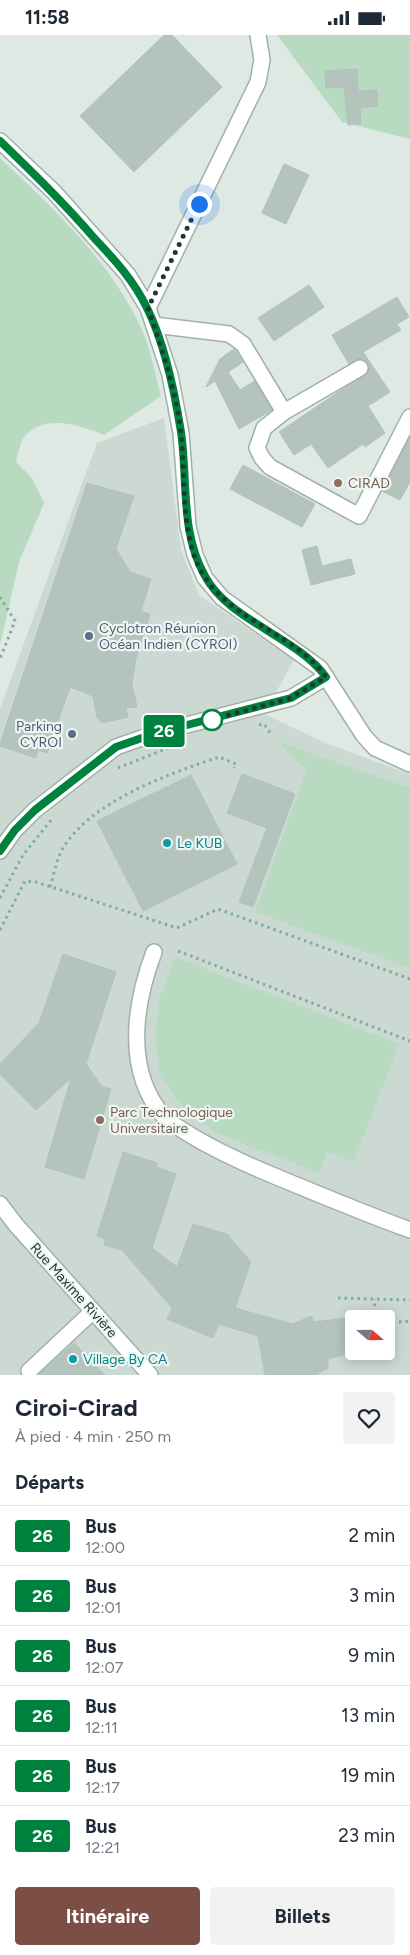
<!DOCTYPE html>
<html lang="fr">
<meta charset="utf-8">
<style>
body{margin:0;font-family:Figtree,sans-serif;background:#f2f2f3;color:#1f2937;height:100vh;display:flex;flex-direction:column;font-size:19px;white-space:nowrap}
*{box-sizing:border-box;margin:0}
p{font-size:16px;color:#747a83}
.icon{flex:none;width:28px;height:28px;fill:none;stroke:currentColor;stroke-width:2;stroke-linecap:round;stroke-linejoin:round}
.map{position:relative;height:1340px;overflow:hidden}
.side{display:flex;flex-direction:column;background:#fff;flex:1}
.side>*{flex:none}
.badge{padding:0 10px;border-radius:4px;font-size:18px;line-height:32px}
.needle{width:32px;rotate:110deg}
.controls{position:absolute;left:345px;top:1275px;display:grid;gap:10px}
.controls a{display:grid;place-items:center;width:50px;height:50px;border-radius:5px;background:#fff;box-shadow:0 2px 12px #0003;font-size:25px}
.you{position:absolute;width:25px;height:25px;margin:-12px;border:4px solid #fff;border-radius:50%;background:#1a73e8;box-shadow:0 0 0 8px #1a73e833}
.map>.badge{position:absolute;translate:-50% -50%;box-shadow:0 0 0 2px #fff}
h2{padding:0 15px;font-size:19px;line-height:45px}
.round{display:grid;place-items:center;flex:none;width:52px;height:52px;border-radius:5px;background:#f2f2f3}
.overview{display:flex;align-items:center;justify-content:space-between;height:85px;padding:0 15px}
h1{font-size:24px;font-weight:700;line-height:38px}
.cta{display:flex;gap:10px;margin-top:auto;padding:10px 15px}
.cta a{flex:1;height:58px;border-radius:5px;background:#7c4f46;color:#fff;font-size:20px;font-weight:700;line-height:58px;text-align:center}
.cta a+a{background:#f2f2f3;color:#1f2937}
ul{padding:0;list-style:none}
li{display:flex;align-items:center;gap:15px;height:60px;padding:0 15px;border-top:1px solid #e0e1e3}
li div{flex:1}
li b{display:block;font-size:19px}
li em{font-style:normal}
li .badge{min-width:55px;font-weight:700;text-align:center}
.status{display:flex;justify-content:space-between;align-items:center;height:35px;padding:0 25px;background:#fff;direction:ltr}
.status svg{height:14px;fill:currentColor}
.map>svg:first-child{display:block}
.built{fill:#ccd9d3;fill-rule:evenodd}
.green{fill:#b7dac1}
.building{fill:#b4c4bd;stroke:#b1c2bb}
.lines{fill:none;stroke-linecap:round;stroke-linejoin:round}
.minor-casing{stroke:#a1b0ab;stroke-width:18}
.path{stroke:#7fac9e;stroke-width:3;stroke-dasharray:2.5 4;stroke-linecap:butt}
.minor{stroke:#fff;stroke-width:15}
.line-casing{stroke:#fff;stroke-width:11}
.line{stroke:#00823f;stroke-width:8}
.walk{stroke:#203832;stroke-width:5;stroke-dasharray:0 9}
.education-dot{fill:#8d6e63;stroke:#eef6f2;stroke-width:2}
.service-dot{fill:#5c6f8a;stroke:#eef6f2;stroke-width:2}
.stop-dot{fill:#fff;stroke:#00823f;stroke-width:2.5}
.culture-dot{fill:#0f9aa8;stroke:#eef6f2;stroke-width:2}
.labels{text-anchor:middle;stroke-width:4.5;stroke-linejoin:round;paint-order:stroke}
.education-label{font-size:14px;fill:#785e54;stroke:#eef6f2;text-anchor:start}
.service-label{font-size:14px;fill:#4e5e75;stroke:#eef6f2;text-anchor:start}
.culture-label{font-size:14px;fill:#0d838f;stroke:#eef6f2;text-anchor:start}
.street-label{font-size:14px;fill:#203832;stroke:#eef6f2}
</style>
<div class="status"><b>11:58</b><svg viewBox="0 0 49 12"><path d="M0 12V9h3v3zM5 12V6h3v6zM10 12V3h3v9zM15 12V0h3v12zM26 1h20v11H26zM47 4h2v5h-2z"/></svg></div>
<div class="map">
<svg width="410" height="1340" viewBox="0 0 410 1340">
<rect width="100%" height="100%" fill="#dee9e4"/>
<!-- built -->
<path class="built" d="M164,383L181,515L199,560L294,625L264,679L328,709L410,739V1340H0V674L97,408ZM354,1284H386V1316H354Z"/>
<!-- green -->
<g class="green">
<polygon points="277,0 410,0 410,104 342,87"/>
<path d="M0,123C53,173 112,228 142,295C151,315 155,339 161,361L104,400C80,390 44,378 24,402C20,407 18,420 16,427L32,443L44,468L19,527L0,610Z"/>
<polygon points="279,707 410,753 410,933 255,877 307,734 287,718"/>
<polygon points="175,922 399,1009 354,1127 327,1117 319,1138 215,1097 183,1072 160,1041 155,997 160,962"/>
</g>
<!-- building -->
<g class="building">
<polygon points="164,0 172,0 222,52 134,137 80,81"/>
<polygon points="357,34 358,56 377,55 378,71 360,73 361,89 348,90 344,52 326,53 325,36"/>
<polygon points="284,129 309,140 286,189 262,178"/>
<polygon points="309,250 324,272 274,306 258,283"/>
<polygon points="397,262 409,282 397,289 401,295 363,317 390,357 368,371 385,398 365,412 363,409 328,433 311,409 294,420 279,397 368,337 368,329 364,325 360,324 349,329 332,300"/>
<polygon points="234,314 243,327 228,337 240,355 255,346 272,375 239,394 215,346 206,352 220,324"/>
<polygon points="410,402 410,447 400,465 382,456"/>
<polygon points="243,430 315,469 302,492 230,454"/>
<polygon points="87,448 134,461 116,514 130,537 151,544 141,576 150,579 136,623 132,649 137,672 126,673 128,682 102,688 97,682 93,661 70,652 47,718 38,715 36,723 0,711 0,709"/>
<polygon points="317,511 322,531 351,524 355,539 311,550 302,515"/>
<polygon points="242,739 295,759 253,872 239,867 267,793 227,778"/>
<polygon points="191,740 237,829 143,876 97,786"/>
<polygon points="63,919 116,937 86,1029 102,1052 111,1054 84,1144 45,1132 71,1043 36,1075 0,1039 0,1029 39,988"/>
<polygon points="123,1117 157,1128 156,1132 176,1139 152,1213 177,1232 193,1189 227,1199 251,1227 235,1273 293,1289 311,1281 314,1287 354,1282 354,1320 346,1319 328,1324 328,1333 316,1340 265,1340 258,1301 219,1289 213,1303 167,1284 172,1273 122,1215 104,1210 105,1204 97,1201"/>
<polygon points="74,1308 105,1340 38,1340 44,1335"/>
</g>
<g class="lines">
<defs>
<g id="minor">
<polyline points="0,106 54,157 128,240 148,273 170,340 181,398 188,491 195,520 205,543 222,563 320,633 364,701 375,713 410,729"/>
<polyline points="148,273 258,47 262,25 258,0"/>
<polyline points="154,290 229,299 243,309 284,377"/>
<polyline points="360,333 284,377 264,393 257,413 262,423 270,432 359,481 410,382"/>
<polyline points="0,816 15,795 35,775 116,712 156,698 291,663 326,642"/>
<path d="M154,917C134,970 124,1037 165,1083C170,1088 178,1092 184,1096C212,1114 241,1127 272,1140C318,1159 363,1178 410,1195"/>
<polyline points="0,1169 16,1190 150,1340"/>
<polyline points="29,1336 93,1276"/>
</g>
</defs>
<!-- minor casing -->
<use href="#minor" class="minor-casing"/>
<!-- path -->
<g class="path">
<polyline points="0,562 15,586 0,624"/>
<polyline points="259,690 264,689 271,699"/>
<polyline points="118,733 168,713"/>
<path d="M50,852C54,840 56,826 62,815C89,767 168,739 219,722L236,729L234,733"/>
<polyline points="0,863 23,820 52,784"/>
<polyline points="0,895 25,846 36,847 177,893 218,874 410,944"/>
<polyline points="178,916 410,1006"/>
<polyline points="338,1263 410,1265"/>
<polyline points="374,1284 375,1264"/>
<polyline points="386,1288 410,1286"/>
</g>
<!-- minor -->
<use href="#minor" class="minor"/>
</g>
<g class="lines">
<defs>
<path id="line" d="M0,106C33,138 65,169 95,204C115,225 134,246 147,273C164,307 175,359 181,397C188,445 180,497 205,541C228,585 297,602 326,642L291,663L156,698L116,712L35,775L15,795L0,816"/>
</defs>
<!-- line casing -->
<use href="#line" class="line-casing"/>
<!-- line -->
<use href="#line" class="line"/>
<!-- walk -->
<path class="walk" d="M199,169L148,273C162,314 176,356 181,398C186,443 179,506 206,544C236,587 296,600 326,642L291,663L207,686L212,685"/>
</g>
<!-- markers -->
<g class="education-dot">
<circle cx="338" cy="448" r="5"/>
<circle cx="100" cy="1085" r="5"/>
</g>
<g class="service-dot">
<circle cx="89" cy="601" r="5"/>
<circle cx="72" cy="699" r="5"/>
</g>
<circle class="stop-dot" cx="212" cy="685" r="10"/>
<g class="culture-dot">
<circle cx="167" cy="808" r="5"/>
<circle cx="73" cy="1324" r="5"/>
</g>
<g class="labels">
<!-- education labels -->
<g class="education-label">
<text x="348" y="453">CIRAD</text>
<text x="110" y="1082">Parc Technologique<tspan x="110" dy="16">Universitaire</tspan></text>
</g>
<!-- service labels -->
<g class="service-label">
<text x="99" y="598">Cyclotron Réunion<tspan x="99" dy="16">Océan Indien (CYROI)</tspan></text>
<text x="62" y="696" text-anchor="end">Parking<tspan x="62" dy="16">CYROI</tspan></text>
</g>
<!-- culture labels -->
<g class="culture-label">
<text x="177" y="813">Le KUB</text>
<text x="83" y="1329">Village By CA</text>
</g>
<!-- street labels -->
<g class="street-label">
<text transform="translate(74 1255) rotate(48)" y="5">Rue Maxime Rivière</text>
</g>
</g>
</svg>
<div class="controls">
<a><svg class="needle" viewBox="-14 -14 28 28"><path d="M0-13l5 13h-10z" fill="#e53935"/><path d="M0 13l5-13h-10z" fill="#747a83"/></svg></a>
</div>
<div class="you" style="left:199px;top:169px"></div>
<b class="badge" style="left:164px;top:696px;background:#00823f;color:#fff">26</b>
</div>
<section class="side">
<div class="overview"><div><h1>Ciroi-Cirad</h1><p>À pied · 4 min · 250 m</p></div><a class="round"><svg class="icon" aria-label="heart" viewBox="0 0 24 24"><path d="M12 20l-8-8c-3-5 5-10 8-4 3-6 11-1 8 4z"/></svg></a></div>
<h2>Départs</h2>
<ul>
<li><span class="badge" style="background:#00823f;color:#fff">26</span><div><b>Bus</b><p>12:00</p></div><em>2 min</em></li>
<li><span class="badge" style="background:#00823f;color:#fff">26</span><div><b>Bus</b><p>12:01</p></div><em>3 min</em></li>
<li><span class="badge" style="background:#00823f;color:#fff">26</span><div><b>Bus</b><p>12:07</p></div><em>9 min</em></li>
<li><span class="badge" style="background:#00823f;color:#fff">26</span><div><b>Bus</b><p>12:11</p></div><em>13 min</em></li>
<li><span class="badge" style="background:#00823f;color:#fff">26</span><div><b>Bus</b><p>12:17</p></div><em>19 min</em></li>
<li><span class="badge" style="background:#00823f;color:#fff">26</span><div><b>Bus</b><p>12:21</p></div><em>23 min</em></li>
</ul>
<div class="cta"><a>Itinéraire</a><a>Billets</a></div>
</section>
